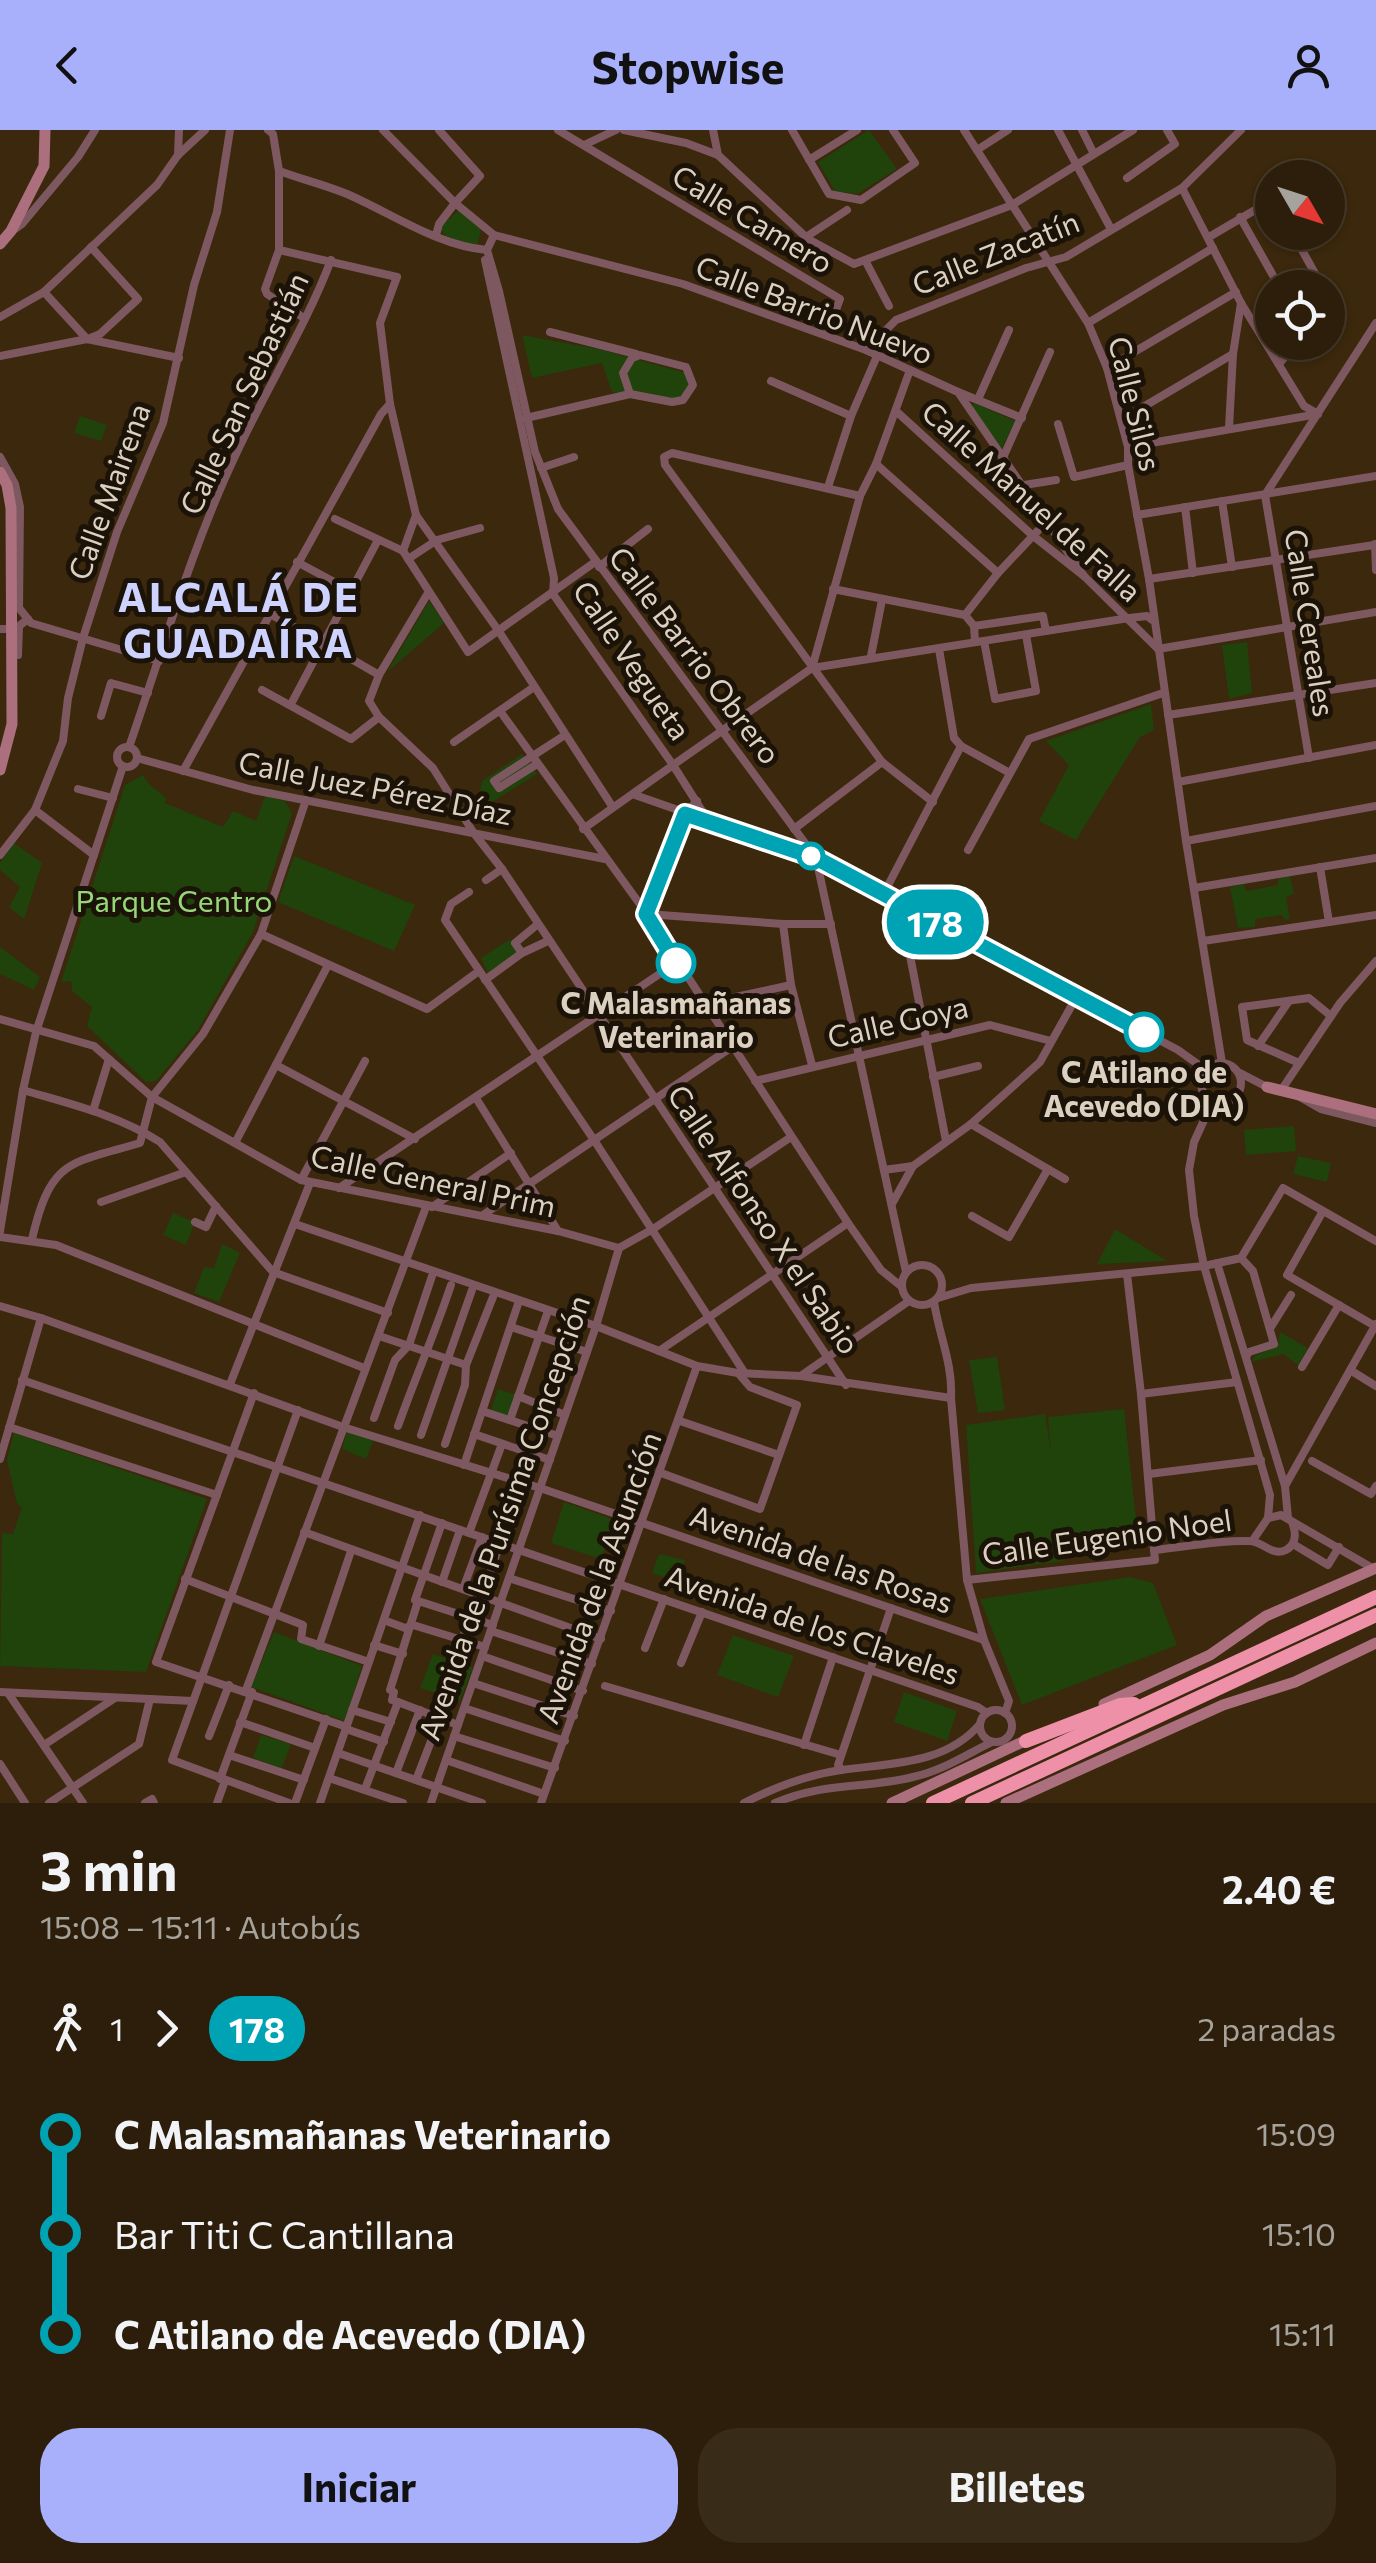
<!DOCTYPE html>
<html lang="es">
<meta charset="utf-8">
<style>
body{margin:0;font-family:Commissioner,sans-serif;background:#382b18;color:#f1f3f6;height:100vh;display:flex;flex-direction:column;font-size:38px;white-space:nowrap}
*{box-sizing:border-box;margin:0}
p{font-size:32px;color:#a6a29c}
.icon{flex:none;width:55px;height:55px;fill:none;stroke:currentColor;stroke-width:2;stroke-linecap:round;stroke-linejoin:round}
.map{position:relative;height:1673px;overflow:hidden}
.panel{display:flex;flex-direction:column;background:#2c1e0a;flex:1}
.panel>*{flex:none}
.badge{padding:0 20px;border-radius:32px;font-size:35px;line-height:65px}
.needle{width:65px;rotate:129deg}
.fabs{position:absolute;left:1255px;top:30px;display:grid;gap:20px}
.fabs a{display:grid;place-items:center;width:90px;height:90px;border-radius:50%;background:#2c1e0a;box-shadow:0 2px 8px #0004,0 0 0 2px #483c2b;font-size:50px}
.map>.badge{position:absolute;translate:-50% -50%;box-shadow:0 0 0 5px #fff}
.legs{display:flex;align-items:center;gap:15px;height:110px;padding:0 40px;font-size:32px}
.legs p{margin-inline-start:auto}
.headline{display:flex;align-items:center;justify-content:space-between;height:170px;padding:0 40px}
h1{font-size:55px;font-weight:700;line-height:75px}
.button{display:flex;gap:20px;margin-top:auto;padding:20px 40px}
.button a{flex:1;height:115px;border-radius:40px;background:#a8b0fc;color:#111;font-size:40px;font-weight:700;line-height:115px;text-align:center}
.button a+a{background:#382b18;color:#f1f3f6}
ul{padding:0 40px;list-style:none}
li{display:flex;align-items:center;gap:35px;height:100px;font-size:38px}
li i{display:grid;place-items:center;width:15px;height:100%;margin:0 12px;background:currentColor}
li i::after{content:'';width:25px;height:25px;margin:-12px;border:8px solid;border-radius:50%;background:#2c1e0a}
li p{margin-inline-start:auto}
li:first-child i{background:linear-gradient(#0000 50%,currentColor 0)}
li:last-child i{background:linear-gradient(currentColor 50%,#0000 0)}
header{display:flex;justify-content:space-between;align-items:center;height:130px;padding:0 40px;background:#a8b0fc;color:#111;font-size:45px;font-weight:700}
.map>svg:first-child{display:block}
.green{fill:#20420b}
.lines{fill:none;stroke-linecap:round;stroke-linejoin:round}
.street{stroke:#7e5860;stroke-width:8}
.secondary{stroke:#ab6f7d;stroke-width:11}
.highway{stroke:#ee91a8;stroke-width:14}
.line-1-casing{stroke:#fff;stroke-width:22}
.line-1{stroke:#00a3b4;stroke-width:15}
.stop-1-dot{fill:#fff;stroke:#00a3b4;stroke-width:5}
.labels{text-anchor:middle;stroke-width:10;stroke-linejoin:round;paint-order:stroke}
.street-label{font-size:30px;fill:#dcd0c1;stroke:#1b1208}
.park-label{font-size:30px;fill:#96d877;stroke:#1b1208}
.stop-label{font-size:30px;font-weight:bold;fill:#dcd0c1;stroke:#1b1208}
.district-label{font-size:40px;font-weight:bold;letter-spacing:2.5px;fill:#cdd3fe;stroke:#1b1208}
</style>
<header><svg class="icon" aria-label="back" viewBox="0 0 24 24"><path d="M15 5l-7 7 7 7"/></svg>Stopwise<svg class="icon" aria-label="person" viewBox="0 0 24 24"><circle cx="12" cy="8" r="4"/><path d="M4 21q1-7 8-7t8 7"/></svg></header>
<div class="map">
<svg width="1376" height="1673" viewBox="0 0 1376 1673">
<rect width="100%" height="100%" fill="#3b280d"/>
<!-- green -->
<g class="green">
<polygon points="869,0 897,39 857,64 835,61 818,32"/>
<path d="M459,80L482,97L477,115C465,117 443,109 440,97Z"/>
<polygon points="522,205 598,219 686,243 689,258 679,271 612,262 602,233 532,248"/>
<polygon points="974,273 1015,291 1001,320 971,279"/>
<polygon points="80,286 107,295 101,311 74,303"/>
<polygon points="429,471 444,493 387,542"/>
<polygon points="1247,512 1252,563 1229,569 1222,515"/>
<polygon points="1151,574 1154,600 1140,607 1076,710 1039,691 1069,635 1046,611"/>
<polygon points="522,624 537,644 476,682 482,651"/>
<polygon points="143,645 148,653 166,668 165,673 223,697 233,681 256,691 265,666 285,671 292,683 253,802 198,900 156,951 146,952 87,896 92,877 72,861 71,851 61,852 125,655"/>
<polygon points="14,713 42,733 24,789 9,777 20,757 0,740 0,733"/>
<polygon points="294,726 415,775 394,821 278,772"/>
<polygon points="1290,746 1294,764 1286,767 1290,789 1285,790 1282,785 1255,789 1255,797 1238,798 1230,757 1244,754 1246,761 1278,755 1278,749"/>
<polygon points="510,809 518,822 488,844 481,828"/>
<polygon points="0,817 40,847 34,860 0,844"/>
<polygon points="1294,996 1296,1021 1246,1025 1244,1000"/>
<polygon points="1298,1026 1331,1033 1327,1052 1293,1044"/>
<polygon points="173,1083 195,1092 186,1115 163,1105"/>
<polygon points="1115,1099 1167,1131 1097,1134"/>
<polygon points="222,1114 240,1123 219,1172 194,1163 204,1137 214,1138"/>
<polygon points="1280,1202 1308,1218 1298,1235 1283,1224 1250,1232 1255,1226 1278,1215"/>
<polygon points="997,1227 1005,1280 978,1283 969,1230"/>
<polygon points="498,1259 516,1265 509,1287 491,1281"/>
<polygon points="1124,1279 1137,1398 1062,1407 1064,1431 976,1443 966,1295 1045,1284 1051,1322 1048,1287"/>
<polygon points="347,1301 374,1309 366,1329 342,1319"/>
<polygon points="14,1303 207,1369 146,1542 0,1536 2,1403 13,1404 22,1377 17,1374 7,1330"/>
<polygon points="564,1372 615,1390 601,1429 551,1413"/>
<polygon points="659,1424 685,1430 678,1453 652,1443"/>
<polygon points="1130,1447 1153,1453 1177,1515 1022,1575 980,1469"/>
<polygon points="274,1502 362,1536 345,1591 251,1557"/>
<polygon points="733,1505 794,1526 778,1567 717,1545"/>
<polygon points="433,1524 473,1537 460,1571 420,1558"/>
<polygon points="904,1562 957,1581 947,1611 894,1592"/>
<polygon points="261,1605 291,1614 282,1638 253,1628"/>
</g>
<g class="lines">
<!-- street -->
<g class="street">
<polyline points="268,0 273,4 279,41 279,120 265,159 267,164 304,188"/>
<polyline points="383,0 455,73 480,46 439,0"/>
<polyline points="558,0 840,169 827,205"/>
<polyline points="624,0 686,13 718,25 808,109 854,134 1012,75 1133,0"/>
<polyline points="713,0 718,25"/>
<polyline points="792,0 829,64 861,70 915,33 893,0"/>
<polyline points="964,0 1088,193 1107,238 1128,317 1128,335 1149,449 1186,711 1222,933"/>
<polyline points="1058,0 1111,99"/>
<polyline points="1082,0 1094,24"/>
<polyline points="584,15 616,0"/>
<polyline points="977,20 1008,0"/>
<polyline points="178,25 179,0"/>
<polyline points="809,30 857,0"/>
<path d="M279,41C301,49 325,55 347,64C391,83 438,116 487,120L494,105L455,73L439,94L436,105"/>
<polyline points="1127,48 1175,14 1167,0"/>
<polyline points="1182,58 1241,173 1304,276 1318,284"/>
<polyline points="1240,87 1280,158"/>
<polyline points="15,99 22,94 78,27 95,0"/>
<polyline points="1292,102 1323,158"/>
<polyline points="494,105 683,154 866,220 958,262 1084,446"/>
<polyline points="806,107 847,80"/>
<polyline points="1209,107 1272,70"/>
<polyline points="279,120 397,147 380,193 390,274 416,385 498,500 612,676"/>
<polyline points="487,120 499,161 535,322 558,379 816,728 906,1142"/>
<polyline points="485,130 554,448 553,464 673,635 709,692"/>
<polyline points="866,132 889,176"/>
<polyline points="44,162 87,209"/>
<polyline points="0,187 44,162 157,55 178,25 205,0"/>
<polyline points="1088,193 1213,118"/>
<polyline points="550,202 636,224"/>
<polyline points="88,209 100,204 138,169 91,117"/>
<polyline points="866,220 896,190 1026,138 1066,127 1182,58 1241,0"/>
<polyline points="0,226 87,209 179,228"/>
<polyline points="1279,234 1298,212"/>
<polyline points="1107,238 1236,162"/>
<polyline points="771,251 851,286"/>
<polyline points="958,262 1022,288"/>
<polyline points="979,267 1009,200"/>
<polyline points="896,281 1032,405 1084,446 1158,519"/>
<polyline points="526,288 630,264 672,272 683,270 693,255 686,237 640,225 632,228 623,243 630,264"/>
<polyline points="1121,290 1233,224"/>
<polyline points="1058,294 1074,347 1128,335"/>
<polyline points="1229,298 1233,224 1241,173"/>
<polyline points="1128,317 1318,284"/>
<polyline points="0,327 15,354 20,377 19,478 31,493 159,531"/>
<polyline points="1002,330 1050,222"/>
<polyline points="876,334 998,443"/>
<polyline points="541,338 574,327"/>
<polyline points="1024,355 1056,350"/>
<polyline points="828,357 851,286 877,226"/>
<polyline points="860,366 672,323 664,327 665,335 882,632 933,672"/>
<polyline points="1222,371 1232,437"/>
<polyline points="1185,377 1193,443"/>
<polyline points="1137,385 1376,346"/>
<polyline points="335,389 403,421 468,522 595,432"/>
<polyline points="1375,414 1376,440"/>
<polyline points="403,421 416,385"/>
<polyline points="408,429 437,410 480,398"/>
<polyline points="297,432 351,461"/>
<polyline points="599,437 648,399"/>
<polyline points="1149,449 1374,415"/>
<polyline points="833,459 965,485 974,496"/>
<polyline points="428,463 379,545 369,571 379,587 433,638 473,702 502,739 846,1255"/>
<polyline points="270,484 301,501"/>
<polyline points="965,485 998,443 1047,391"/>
<polyline points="0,499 10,499"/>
<polyline points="975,511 974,496 1043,486 1046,501"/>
<polyline points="984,511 995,569 1036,561 1026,505"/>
<polyline points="939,519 954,608 961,616 1008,642"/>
<polyline points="1158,519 1376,482"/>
<polyline points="18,525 19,496 28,489"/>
<polyline points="871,526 882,470"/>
<polyline points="348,527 379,545"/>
<polyline points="812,538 860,366 876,334 910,240"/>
<polyline points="262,560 351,609 379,587"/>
<polyline points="291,574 378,410"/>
<polyline points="500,581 647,784 848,1093 881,1140 902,1157"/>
<polyline points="1168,585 1376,553"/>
<polyline points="101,586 111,553 148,563"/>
<polyline points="454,612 534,557"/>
<path d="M129,617C163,519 192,416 237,322C267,257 306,196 331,130"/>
<circle cx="127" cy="627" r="10"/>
<polyline points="137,628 253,660 605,729"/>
<polyline points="1309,628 1265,365 1376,193"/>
<polyline points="537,634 499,658 494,651 565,605"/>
<polyline points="673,635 812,538 1129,488 1147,486 1152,490"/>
<polyline points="183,641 381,284 390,274"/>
<polyline points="1178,652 1376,615"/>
<polyline points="78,659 113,668"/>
<polyline points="635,665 816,728 1178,920 1206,940"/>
<polyline points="35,680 94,725"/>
<polyline points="583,699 669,638"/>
<polyline points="794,699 882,632"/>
<polyline points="1186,711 1376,676"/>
<polyline points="968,720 1029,609 1163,563"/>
<polyline points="0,725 35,680 63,611 68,568 83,508 117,402 163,293 194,155 217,82 230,0"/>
<polyline points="1320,737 1329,792"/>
<polyline points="486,750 502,739"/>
<polyline points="1194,758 1376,728"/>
<polyline points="469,762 451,774 445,790 594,1010 744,1242"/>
<polyline points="884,763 961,616"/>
<polyline points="900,774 946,1011"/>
<polyline points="647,784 783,794 831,794"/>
<polyline points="647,784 685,684 697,671"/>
<polyline points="783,794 791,855 812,935"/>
<polyline points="261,804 427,879 479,841"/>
<polyline points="1203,811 1376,785"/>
<polyline points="522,823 515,813 538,794"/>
<polyline points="485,850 522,823 548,811"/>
<polyline points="703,874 791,855"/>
<polyline points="0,889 94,916 152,967 301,1050 558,1101 619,1118"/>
<polyline points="1258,916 1289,871"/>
<polyline points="1299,933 1247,910 1242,877 1309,868 1331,886"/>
<circle cx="1221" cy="953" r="20"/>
<polyline points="276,935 415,1009"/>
<polyline points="1240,943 1267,957"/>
<polyline points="933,947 978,936"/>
<polyline points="755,951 990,895 1051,911"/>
<polyline points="1282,959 1340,873 1376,831"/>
<path d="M23,960C70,974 118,985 160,1012L273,1142L388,1183"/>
<polyline points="1204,963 1210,977 1194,1012 1189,1040 1194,1086 1204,1136 1270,1365 1268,1388"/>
<polyline points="1300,967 1321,979 1376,993"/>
<polyline points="476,968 558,1101"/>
<polyline points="93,981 109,929"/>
<polyline points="971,994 1065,1049"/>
<polyline points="235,1013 327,837"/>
<polyline points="884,1040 913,1036"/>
<polyline points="301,1050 365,931"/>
<polyline points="339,1058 676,833"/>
<polyline points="101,1072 186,1042"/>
<polyline points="893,1072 913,1036 971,994 1040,932 1077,866"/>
<polyline points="432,1077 511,1023"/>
<polyline points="1323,1081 1287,1145 1375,1196"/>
<polyline points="483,1085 732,917"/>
<polyline points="972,1086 1009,1107 1048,1039"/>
<polyline points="195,1092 206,1097 216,1076"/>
<polyline points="295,1094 596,1196 697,1236 738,1243 801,1246 951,1268"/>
<polyline points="0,1101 23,960 36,902 123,636"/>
<polyline points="0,1107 56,1115 364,1238"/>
<path d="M32,1109C51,1029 68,1034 140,1013L152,967L203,904L261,804L306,670"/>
<polyline points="619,1118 653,1099 791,1007"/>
<polyline points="1241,1128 1253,1141 1274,1214 1249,1222 1246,1227"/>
<polyline points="1217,1133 1285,1356"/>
<circle cx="922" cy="1155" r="20"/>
<polyline points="1127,1144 1141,1264 1154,1420"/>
<polyline points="938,1168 971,1158 1204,1136 1241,1128 1283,1058 1376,1111"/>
<path d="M934,1172C939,1205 953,1234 951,1268L967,1450L984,1510L1009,1571L1005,1583"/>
<polyline points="0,1176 41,1188 343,1297 540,1358 984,1510"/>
<polyline points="511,1197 587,1222"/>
<polyline points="1271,1197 1291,1165"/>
<polyline points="379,1206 466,1235"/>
<polyline points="659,1221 848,1093"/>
<polyline points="1302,1237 1339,1175"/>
<polyline points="1350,1240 1376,1256"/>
<polyline points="802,1245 909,1171"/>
<polyline points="22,1250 978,1577 987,1583"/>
<polyline points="230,1254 310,1053"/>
<polyline points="254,1263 156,1532 347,1597"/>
<polyline points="1141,1264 1237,1252"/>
<polyline points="518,1266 565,1285"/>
<polyline points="482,1281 558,1306"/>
<polyline points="374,1288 395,1230 409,1215 432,1146"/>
<polyline points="510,1290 548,1181"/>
<polyline points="680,1291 779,1325"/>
<path d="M398,1296C415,1248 435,1203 451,1155"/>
<polyline points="9,1297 217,1365"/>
<polyline points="532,1297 572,1189"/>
<polyline points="474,1304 550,1330"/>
<polyline points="421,1305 472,1160"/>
<polyline points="445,1314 465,1255 466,1235 493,1167"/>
<polyline points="0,1329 41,1188"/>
<polyline points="1312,1331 1371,1364 1376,1356"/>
<polyline points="464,1335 519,1171"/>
<polyline points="661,1343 760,1379 797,1275 750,1257 738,1243"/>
<polyline points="1149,1344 1261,1330"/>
<polyline points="1288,1388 1285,1356 1376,1194"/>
<polyline points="442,1393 415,1470 493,1495"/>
<polyline points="304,1402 601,1509"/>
<polyline points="469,1403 502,1314"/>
<polyline points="1253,1410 1268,1388 1281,1385 1374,1439"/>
<polyline points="493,1411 525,1321"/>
<polyline points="1293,1414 1328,1435 1339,1417"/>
<polyline points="509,1448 611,1481"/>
<polyline points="185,1449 303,1495 301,1509 369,1532"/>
<path d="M967,1450L1155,1430L1154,1420C1185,1417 1218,1410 1249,1411C1263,1411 1272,1427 1286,1420C1297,1414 1296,1402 1292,1392"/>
<polyline points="442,1452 460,1400"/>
<polyline points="463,1459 482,1407"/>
<polyline points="482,1466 500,1414"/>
<polyline points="389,1492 405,1498 413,1495 485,1517"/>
<polyline points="491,1501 592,1534"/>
<polyline points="374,1515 403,1524"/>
<polyline points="319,1516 351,1421"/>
<polyline points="645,1518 664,1469"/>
<polyline points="482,1526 583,1561"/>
<polyline points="456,1527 478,1465"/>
<polyline points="681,1533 702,1482"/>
<polyline points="473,1553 574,1586"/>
<polyline points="605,1556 841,1625"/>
<polyline points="246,1560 426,1077"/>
<polyline points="0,1562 193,1571"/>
<polyline points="8,1563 83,1673"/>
<polyline points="398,1572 458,1595"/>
<polyline points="464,1578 565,1611"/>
<polyline points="352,1580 391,1592"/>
<circle cx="996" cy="1596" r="16"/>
<polyline points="240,1592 315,1618"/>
<polyline points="346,1599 384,1612"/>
<polyline points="209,1606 229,1555"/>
<polyline points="454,1606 555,1638"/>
<polyline points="44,1615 115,1568"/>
<polyline points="804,1615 833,1527"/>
<polyline points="338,1623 482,1673"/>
<polyline points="229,1625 304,1650"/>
<polyline points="446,1630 544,1664"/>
<polyline points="0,1634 25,1673"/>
<polyline points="842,1640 838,1635 891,1478"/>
<polyline points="396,1643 420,1580"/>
<polyline points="329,1648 403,1673"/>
<polyline points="220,1649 252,1562"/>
<polyline points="416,1650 440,1588"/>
<polyline points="365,1659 398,1572 392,1570 394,1562 390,1560 418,1471"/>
<polyline points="49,1673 139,1614 150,1569"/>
<polyline points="145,1673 152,1669 154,1673"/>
<polyline points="217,1673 225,1651"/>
<polyline points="289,1673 172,1630 298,1280"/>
<polyline points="295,1673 326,1589"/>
<polyline points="320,1673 420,1385"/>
<polyline points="431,1673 596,1196 619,1118"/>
<polyline points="541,1673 697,1236"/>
<path d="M744,1673C775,1657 807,1645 841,1640C890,1633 945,1635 980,1594"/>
<path d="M775,1673C824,1652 865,1659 913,1647C942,1641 967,1624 992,1612"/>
</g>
<!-- secondary -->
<g class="secondary">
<polyline points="0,114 11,101 44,36 45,0"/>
<polyline points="0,342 7,355 11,378 12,594 0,640"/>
<polyline points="1267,957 1376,984"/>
<polyline points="1104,1574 1210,1525 1266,1486 1376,1438"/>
<polyline points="892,1673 1033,1607"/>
<polyline points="1006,1673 1223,1575 1295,1552 1376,1513"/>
</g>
<!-- highway -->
<g class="highway">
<polyline points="1026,1611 1120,1575 1134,1574"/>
<polyline points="933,1673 1376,1467"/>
<polyline points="972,1673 1376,1485"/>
</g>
</g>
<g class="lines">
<defs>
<polyline id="line-1" points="676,833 646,784 685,684 816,728 1144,902"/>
</defs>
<!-- line-1 casing -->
<use href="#line-1" class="line-1-casing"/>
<!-- line-1 -->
<use href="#line-1" class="line-1"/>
</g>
<!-- markers -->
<g class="stop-1-dot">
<circle cx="811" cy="726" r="12"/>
<circle cx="676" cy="833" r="18"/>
<circle cx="1144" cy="902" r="18"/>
</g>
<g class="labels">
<!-- street labels -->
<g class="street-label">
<text transform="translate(752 90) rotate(31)" y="10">Calle Camero</text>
<text transform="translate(996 124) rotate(-22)" y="10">Calle Zacatín</text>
<text transform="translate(814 181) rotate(21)" y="10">Calle Barrio Nuevo</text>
<text transform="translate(245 264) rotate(-65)" y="10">Calle San Sebastián</text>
<text transform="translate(1134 274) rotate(76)" y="10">Calle Silos</text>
<text transform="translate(110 362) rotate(-70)" y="10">Calle Mairena</text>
<text transform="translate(1031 372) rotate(42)" y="10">Calle Manuel de Falla</text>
<text transform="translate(1309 493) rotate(81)" y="10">Calle Cereales</text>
<text transform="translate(694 526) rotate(53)" y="10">Calle Barrio Obrero</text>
<text transform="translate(631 531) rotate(56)" y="10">Calle Vegueta</text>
<text transform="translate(375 659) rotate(11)" y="10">Calle Juez Pérez Díaz</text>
<text transform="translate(898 893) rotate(-13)" y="10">Calle Goya</text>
<text transform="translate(433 1052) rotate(12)" y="10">Calle General Prim</text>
<text transform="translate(763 1090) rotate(56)" y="10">Calle Alfonso X el Sabio</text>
<text transform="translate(505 1388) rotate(-71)" y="10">Avenida de la Purísima Concepción</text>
<text transform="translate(1107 1408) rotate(-8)" y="10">Calle Eugenio Noel</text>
<text transform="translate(821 1430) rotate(19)" y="10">Avenida de las Rosas</text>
<text transform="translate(600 1448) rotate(-70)" y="10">Avenida de la Asunción</text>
<text transform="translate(812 1496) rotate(19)" y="10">Avenida de los Claveles</text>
</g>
<!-- park labels -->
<g class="park-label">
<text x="174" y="782">Parque Centro</text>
</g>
<!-- stop labels -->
<g class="stop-label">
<text x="676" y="884">C Malasmañanas<tspan x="676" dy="34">Veterinario</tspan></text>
<text x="1144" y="953">C Atilano de<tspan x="1144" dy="34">Acevedo (DIA)</tspan></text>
</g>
<!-- district labels -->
<g class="district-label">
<text x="239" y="482">ALCALÁ DE<tspan x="239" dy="46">GUADAÍRA</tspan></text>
</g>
</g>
</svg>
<div class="fabs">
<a><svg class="needle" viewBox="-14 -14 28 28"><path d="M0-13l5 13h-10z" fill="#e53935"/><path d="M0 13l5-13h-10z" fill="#a6a29c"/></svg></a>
<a><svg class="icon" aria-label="locate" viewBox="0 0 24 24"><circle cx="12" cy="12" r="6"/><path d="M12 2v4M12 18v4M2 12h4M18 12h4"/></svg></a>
</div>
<b class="badge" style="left:935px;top:792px;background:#00a3b4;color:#fff">178</b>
</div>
<section class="panel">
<div class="headline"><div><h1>3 min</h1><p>15:08 – 15:11 · Autobús</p></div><b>2.40 €</b></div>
<div class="legs"><svg class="icon" aria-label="walk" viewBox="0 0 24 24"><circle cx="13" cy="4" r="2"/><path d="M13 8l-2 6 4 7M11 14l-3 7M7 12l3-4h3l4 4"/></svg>1<svg class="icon" aria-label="forward" viewBox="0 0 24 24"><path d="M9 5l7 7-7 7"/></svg><b class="badge" style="background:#00a3b4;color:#fff">178</b><p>2 paradas</p></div>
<ul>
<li><i style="color:#00a3b4"></i><b>C Malasmañanas Veterinario</b><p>15:09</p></li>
<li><i style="color:#00a3b4"></i><span>Bar Titi C Cantillana</span><p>15:10</p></li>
<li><i style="color:#00a3b4"></i><b>C Atilano de Acevedo (DIA)</b><p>15:11</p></li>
</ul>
<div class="button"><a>Iniciar</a><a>Billetes</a></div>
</section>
